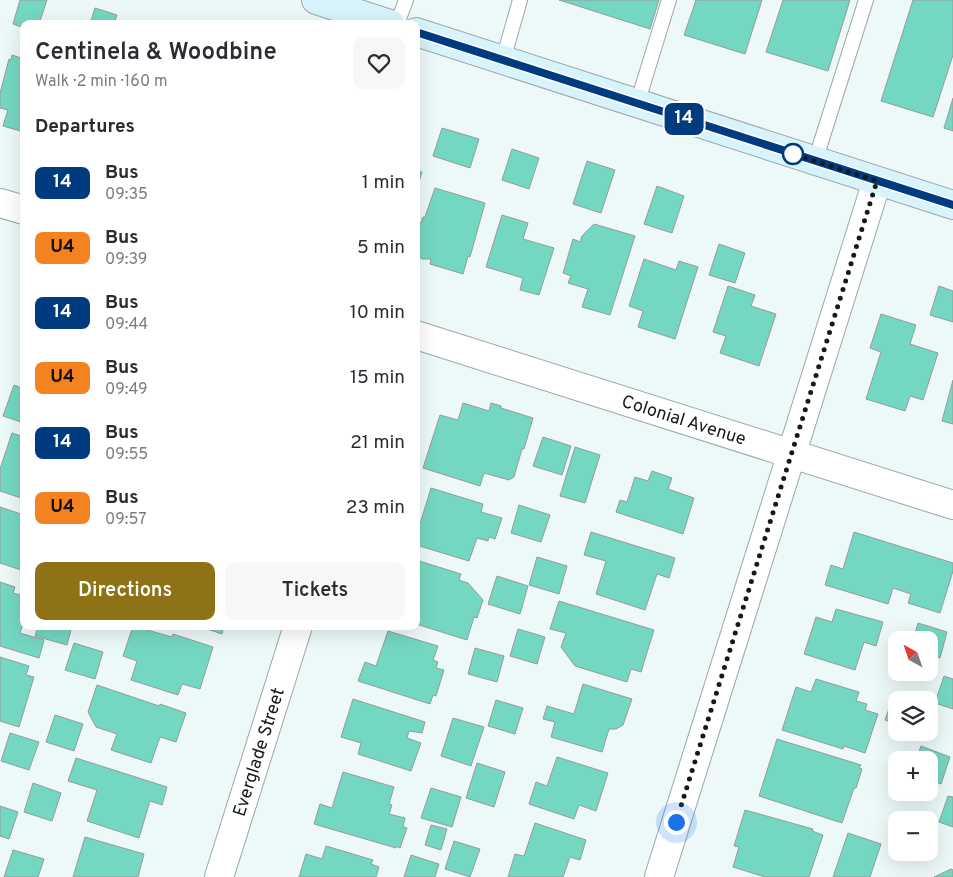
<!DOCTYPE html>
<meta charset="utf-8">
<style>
body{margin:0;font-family:Overpass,sans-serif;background:#f7f7f7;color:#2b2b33;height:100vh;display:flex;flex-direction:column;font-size:19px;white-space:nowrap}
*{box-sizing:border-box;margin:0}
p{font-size:16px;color:#7c7c81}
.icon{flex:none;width:28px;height:28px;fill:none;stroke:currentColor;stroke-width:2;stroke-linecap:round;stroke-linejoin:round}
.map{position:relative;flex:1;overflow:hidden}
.drawer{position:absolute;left:20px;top:20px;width:400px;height:610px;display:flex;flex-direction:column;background:#fff;border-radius:10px;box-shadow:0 5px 20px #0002}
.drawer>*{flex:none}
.badge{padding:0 10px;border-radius:8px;font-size:18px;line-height:32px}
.needle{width:32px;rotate:320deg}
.controls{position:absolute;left:888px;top:631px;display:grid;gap:10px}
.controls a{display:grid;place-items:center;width:50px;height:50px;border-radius:10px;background:#fff;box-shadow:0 5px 20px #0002;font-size:25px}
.you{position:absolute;width:25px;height:25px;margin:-12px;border:4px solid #fff;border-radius:50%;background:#1a73e8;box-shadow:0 0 0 8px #1a73e833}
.map>.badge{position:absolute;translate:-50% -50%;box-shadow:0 0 0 2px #fff}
h2{padding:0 15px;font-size:19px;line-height:45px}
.round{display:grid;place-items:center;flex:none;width:52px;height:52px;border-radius:10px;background:#f7f7f7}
.head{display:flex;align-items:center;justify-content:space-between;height:85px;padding:0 15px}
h1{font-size:24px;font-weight:600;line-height:38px}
.primary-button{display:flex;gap:10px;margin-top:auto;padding:10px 15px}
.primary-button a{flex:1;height:58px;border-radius:10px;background:#8e7216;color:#fff;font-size:20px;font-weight:600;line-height:58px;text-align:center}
.primary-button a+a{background:#f7f7f7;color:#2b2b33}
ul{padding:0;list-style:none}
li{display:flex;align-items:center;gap:15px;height:65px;padding:0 15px}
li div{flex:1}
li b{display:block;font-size:19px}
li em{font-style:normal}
li .badge{min-width:55px;font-weight:700;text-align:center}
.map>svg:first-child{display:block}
.building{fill:#74d7c1;stroke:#939d9a}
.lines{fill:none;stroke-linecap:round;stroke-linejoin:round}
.service-casing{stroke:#9da7a7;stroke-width:16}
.minor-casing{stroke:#9da7a7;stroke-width:30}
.secondary-casing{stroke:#9da7a7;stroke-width:30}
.service{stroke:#fff;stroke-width:14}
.minor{stroke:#fff;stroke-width:28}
.secondary{stroke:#d7f3fb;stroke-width:28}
.line-casing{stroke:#fff;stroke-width:11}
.line{stroke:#003b80;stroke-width:8}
.walk{stroke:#161919;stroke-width:5;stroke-dasharray:0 9}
.stop-dot{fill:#fff;stroke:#003b80;stroke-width:2.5}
.labels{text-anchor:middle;stroke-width:4;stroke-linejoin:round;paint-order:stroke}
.street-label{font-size:18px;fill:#161919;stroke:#fff}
</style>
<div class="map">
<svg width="953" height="877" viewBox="0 0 953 877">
<rect width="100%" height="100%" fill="#edf8f8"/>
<!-- building -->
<g class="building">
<polygon points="20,0 47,0 39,24 24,24 24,28 13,24"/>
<polygon points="559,0 659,0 650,29"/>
<polygon points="696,0 762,0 745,54 684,35"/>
<polygon points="783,0 850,0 828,71 766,52"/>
<polygon points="913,0 953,0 953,55 933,117 881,101"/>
<polygon points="95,8 117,15 114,24 90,24"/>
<polygon points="12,55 24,59 24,132 3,126 8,110 0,108 0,93 9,59 11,60"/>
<polygon points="953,98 953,131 944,128"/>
<polygon points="442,128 479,139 470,168 433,156"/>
<polygon points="512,149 539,158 529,189 502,180"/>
<polygon points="587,161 615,170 601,213 573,204"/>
<polygon points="416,170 422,172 416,191"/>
<polygon points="657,186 684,196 672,233 644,224"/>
<polygon points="435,188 485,203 470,257 468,256 463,274 430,264 431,259 422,259 416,255 416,244 419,236 416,235 423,217 425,217"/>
<polygon points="502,215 528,223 523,239 554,248 539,295 520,290 523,278 486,267"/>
<polygon points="594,224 635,236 610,315 582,307 588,289 568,283 571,276 563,273 573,239 580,242 582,236"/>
<polygon points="719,244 745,253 735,283 709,275"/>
<polygon points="644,259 676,270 679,261 698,267 675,339 638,327 643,311 629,306"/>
<polygon points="728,286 755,295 751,306 776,314 759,366 720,353 726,336 713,332"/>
<polygon points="939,286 953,291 953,322 930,315"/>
<polygon points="881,314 916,325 910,344 938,353 923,400 910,396 905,411 866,399 881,352 870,348"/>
<polygon points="953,380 953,424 942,421"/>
<polygon points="14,385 24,389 24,423 3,416"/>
<polygon points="463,403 489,411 491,403 501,406 501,408 533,418 524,449 522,449 514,477 509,480 484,473 480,486 423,468 440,415 458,420"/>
<polygon points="12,433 24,437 24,499 0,491 0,469"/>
<polygon points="543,437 571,446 562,475 533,466"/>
<polygon points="575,447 600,455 585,503 560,496"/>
<polygon points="652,471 672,478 668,489 694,498 683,534 616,512 620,500 627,502 635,477 648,481"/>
<polygon points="431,488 483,504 481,512 502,518 495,539 489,537 488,541 477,538 469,561 416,545 416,523 420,524"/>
<polygon points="519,505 550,515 541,542 511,533"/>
<polygon points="0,507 24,515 24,571 0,563"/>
<polygon points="591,532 675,558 669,578 657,574 645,610 596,594 606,561 584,555"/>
<polygon points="854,532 953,563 953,571 940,613 908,603 911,594 893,588 888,604 825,585 831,565 843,569"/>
<polygon points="537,557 567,566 559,594 529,585"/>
<polygon points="416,560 461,574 459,580 468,583 483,600 477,618 474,617 467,640 416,624"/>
<polygon points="497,576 528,586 520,614 488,604"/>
<polygon points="0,582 15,587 13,593 24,596 24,621 20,633 44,640 39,658 0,646"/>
<polygon points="559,601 654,630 641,672 631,669 627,682 575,666 561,647 566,633 550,629"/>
<polygon points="836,609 883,622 876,646 864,642 855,670 804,654 816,617 832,622"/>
<polygon points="918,623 947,632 940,658 929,655 929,640 913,640"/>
<polygon points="38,626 72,626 67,645 35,636"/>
<polygon points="133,626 172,637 173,634 213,647 200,689 182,684 178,695 131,680 137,661 123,656"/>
<polygon points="198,626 224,626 222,634"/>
<polygon points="518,629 545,637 537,664 510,656"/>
<polygon points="388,631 438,646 433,660 438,662 436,668 444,670 436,696 433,695 430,704 358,681 365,662 376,666"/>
<polygon points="74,643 103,652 95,679 65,670"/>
<polygon points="475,648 504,656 497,682 468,674"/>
<polygon points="0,657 29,666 26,675 34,677 19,727 0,721"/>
<polygon points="944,676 953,679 953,709 935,703"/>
<polygon points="816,679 859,692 856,701 867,704 865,710 878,714 865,753 844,746 843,749 782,730 796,687 811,692"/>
<polygon points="583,684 632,699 623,725 616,729 609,729 602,752 551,737 555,722 543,719 547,706 574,714"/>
<polygon points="97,685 159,706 160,704 186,713 176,742 160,737 151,763 111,750 117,734 96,727 88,712"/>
<polygon points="894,695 908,700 896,700 896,724 885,720"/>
<polygon points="353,699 425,722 422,733 409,731 407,738 421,743 411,771 358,754 361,743 341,737"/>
<polygon points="496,700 523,708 515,734 488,726"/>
<polygon points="55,715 83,724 74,751 46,742"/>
<polygon points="453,718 484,727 471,766 441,756"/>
<polygon points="10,733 39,742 29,770 1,761"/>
<polygon points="777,739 861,765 859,768 862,769 856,788 854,788 842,823 759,796"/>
<polygon points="921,746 950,757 941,784 929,780 929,760 916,760"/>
<polygon points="557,757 608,773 596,811 579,805 574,819 529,804 536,782 547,786"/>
<polygon points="76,758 167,787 162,805 150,801 139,838 87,821 97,790 68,781"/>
<polygon points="477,763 505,772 494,807 466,798"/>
<polygon points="343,772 394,787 389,804 392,805 389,814 405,818 403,827 407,828 400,848 396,846 396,848 314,824 320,804 332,808"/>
<polygon points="33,783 61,793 52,821 24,812"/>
<polygon points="431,788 461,797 452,827 421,818"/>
<polygon points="948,796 953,797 953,827 939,822"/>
<polygon points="0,806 18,812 9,839 0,836"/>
<polygon points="745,810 813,829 812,831 823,835 809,877 765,877 733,867 739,847 734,846"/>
<polygon points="535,823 586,840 580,860 570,857 563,877 508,877 515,854 524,856"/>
<polygon points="896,823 896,846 890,844"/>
<polygon points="431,825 447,829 441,850 425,845"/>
<polygon points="848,833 881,844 870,877 833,877"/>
<polygon points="85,837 144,854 138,877 73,877"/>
<polygon points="454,841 480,849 470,877 445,869"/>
<polygon points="326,846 373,860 371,864 379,867 376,877 299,877 306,854 322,859"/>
<polygon points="13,850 44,859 38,877 4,877"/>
<polygon points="411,855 439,864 435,877 404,877"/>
<polygon points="951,869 953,870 953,877 934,877"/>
</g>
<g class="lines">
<defs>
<g id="service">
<polyline points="397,24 406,0"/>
<polyline points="503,60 520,0"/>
<polyline points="637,104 669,0"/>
<polyline points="815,161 866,0"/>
</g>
<g id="minor">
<polyline points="0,203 24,210"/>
<path id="s1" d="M416,335L953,505"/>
<path id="s2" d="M219,877L298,626"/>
<polyline points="659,877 877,181"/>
</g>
<g id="secondary">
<polyline points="316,0 390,24"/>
<polyline points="416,32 953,205"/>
</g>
</defs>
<!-- service casing -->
<use href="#service" class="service-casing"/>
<!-- minor casing -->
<use href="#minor" class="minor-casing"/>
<!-- secondary casing -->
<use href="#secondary" class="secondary-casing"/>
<!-- service -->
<use href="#service" class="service"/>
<!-- minor -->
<use href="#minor" class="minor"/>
<!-- secondary -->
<use href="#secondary" class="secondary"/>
</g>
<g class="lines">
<defs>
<polyline id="line" points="416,32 953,205"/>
</defs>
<!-- line casing -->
<use href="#line" class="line-casing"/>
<!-- line -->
<use href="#line" class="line"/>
<!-- walk -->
<polyline class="walk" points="676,822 877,181 793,154"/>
</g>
<!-- markers -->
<circle class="stop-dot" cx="793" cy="154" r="10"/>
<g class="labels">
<!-- street labels -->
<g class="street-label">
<text dy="6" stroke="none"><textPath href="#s1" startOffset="281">Colonial Avenue</textPath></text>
<text dy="6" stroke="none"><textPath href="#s2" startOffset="131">Everglade Street</textPath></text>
</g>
</g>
</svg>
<div class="controls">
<a><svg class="needle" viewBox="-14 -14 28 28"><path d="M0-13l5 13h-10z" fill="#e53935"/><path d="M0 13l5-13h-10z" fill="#7c7c81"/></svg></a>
<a><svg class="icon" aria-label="layers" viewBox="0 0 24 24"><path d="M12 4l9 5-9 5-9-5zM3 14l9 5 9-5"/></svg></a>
<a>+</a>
<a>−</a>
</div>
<div class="you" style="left:676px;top:822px"></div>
<b class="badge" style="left:684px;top:119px;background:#003b80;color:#fff">14</b>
<section class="drawer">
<div class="head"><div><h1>Centinela &amp; Woodbine</h1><p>Walk · 2 min · 160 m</p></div><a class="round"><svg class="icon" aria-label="heart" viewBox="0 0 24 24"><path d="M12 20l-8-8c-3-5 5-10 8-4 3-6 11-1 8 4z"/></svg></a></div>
<h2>Departures</h2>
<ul>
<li><span class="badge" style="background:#003b80;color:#fff">14</span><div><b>Bus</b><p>09:35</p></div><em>1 min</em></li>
<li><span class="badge" style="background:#f58220;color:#111">U4</span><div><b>Bus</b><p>09:39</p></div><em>5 min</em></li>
<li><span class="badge" style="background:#003b80;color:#fff">14</span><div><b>Bus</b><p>09:44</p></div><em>10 min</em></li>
<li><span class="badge" style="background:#f58220;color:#111">U4</span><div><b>Bus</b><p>09:49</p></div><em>15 min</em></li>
<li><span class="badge" style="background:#003b80;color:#fff">14</span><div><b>Bus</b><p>09:55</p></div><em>21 min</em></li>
<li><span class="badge" style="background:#f58220;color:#111">U4</span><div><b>Bus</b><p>09:57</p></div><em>23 min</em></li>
</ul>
<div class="primary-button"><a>Directions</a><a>Tickets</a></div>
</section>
</div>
